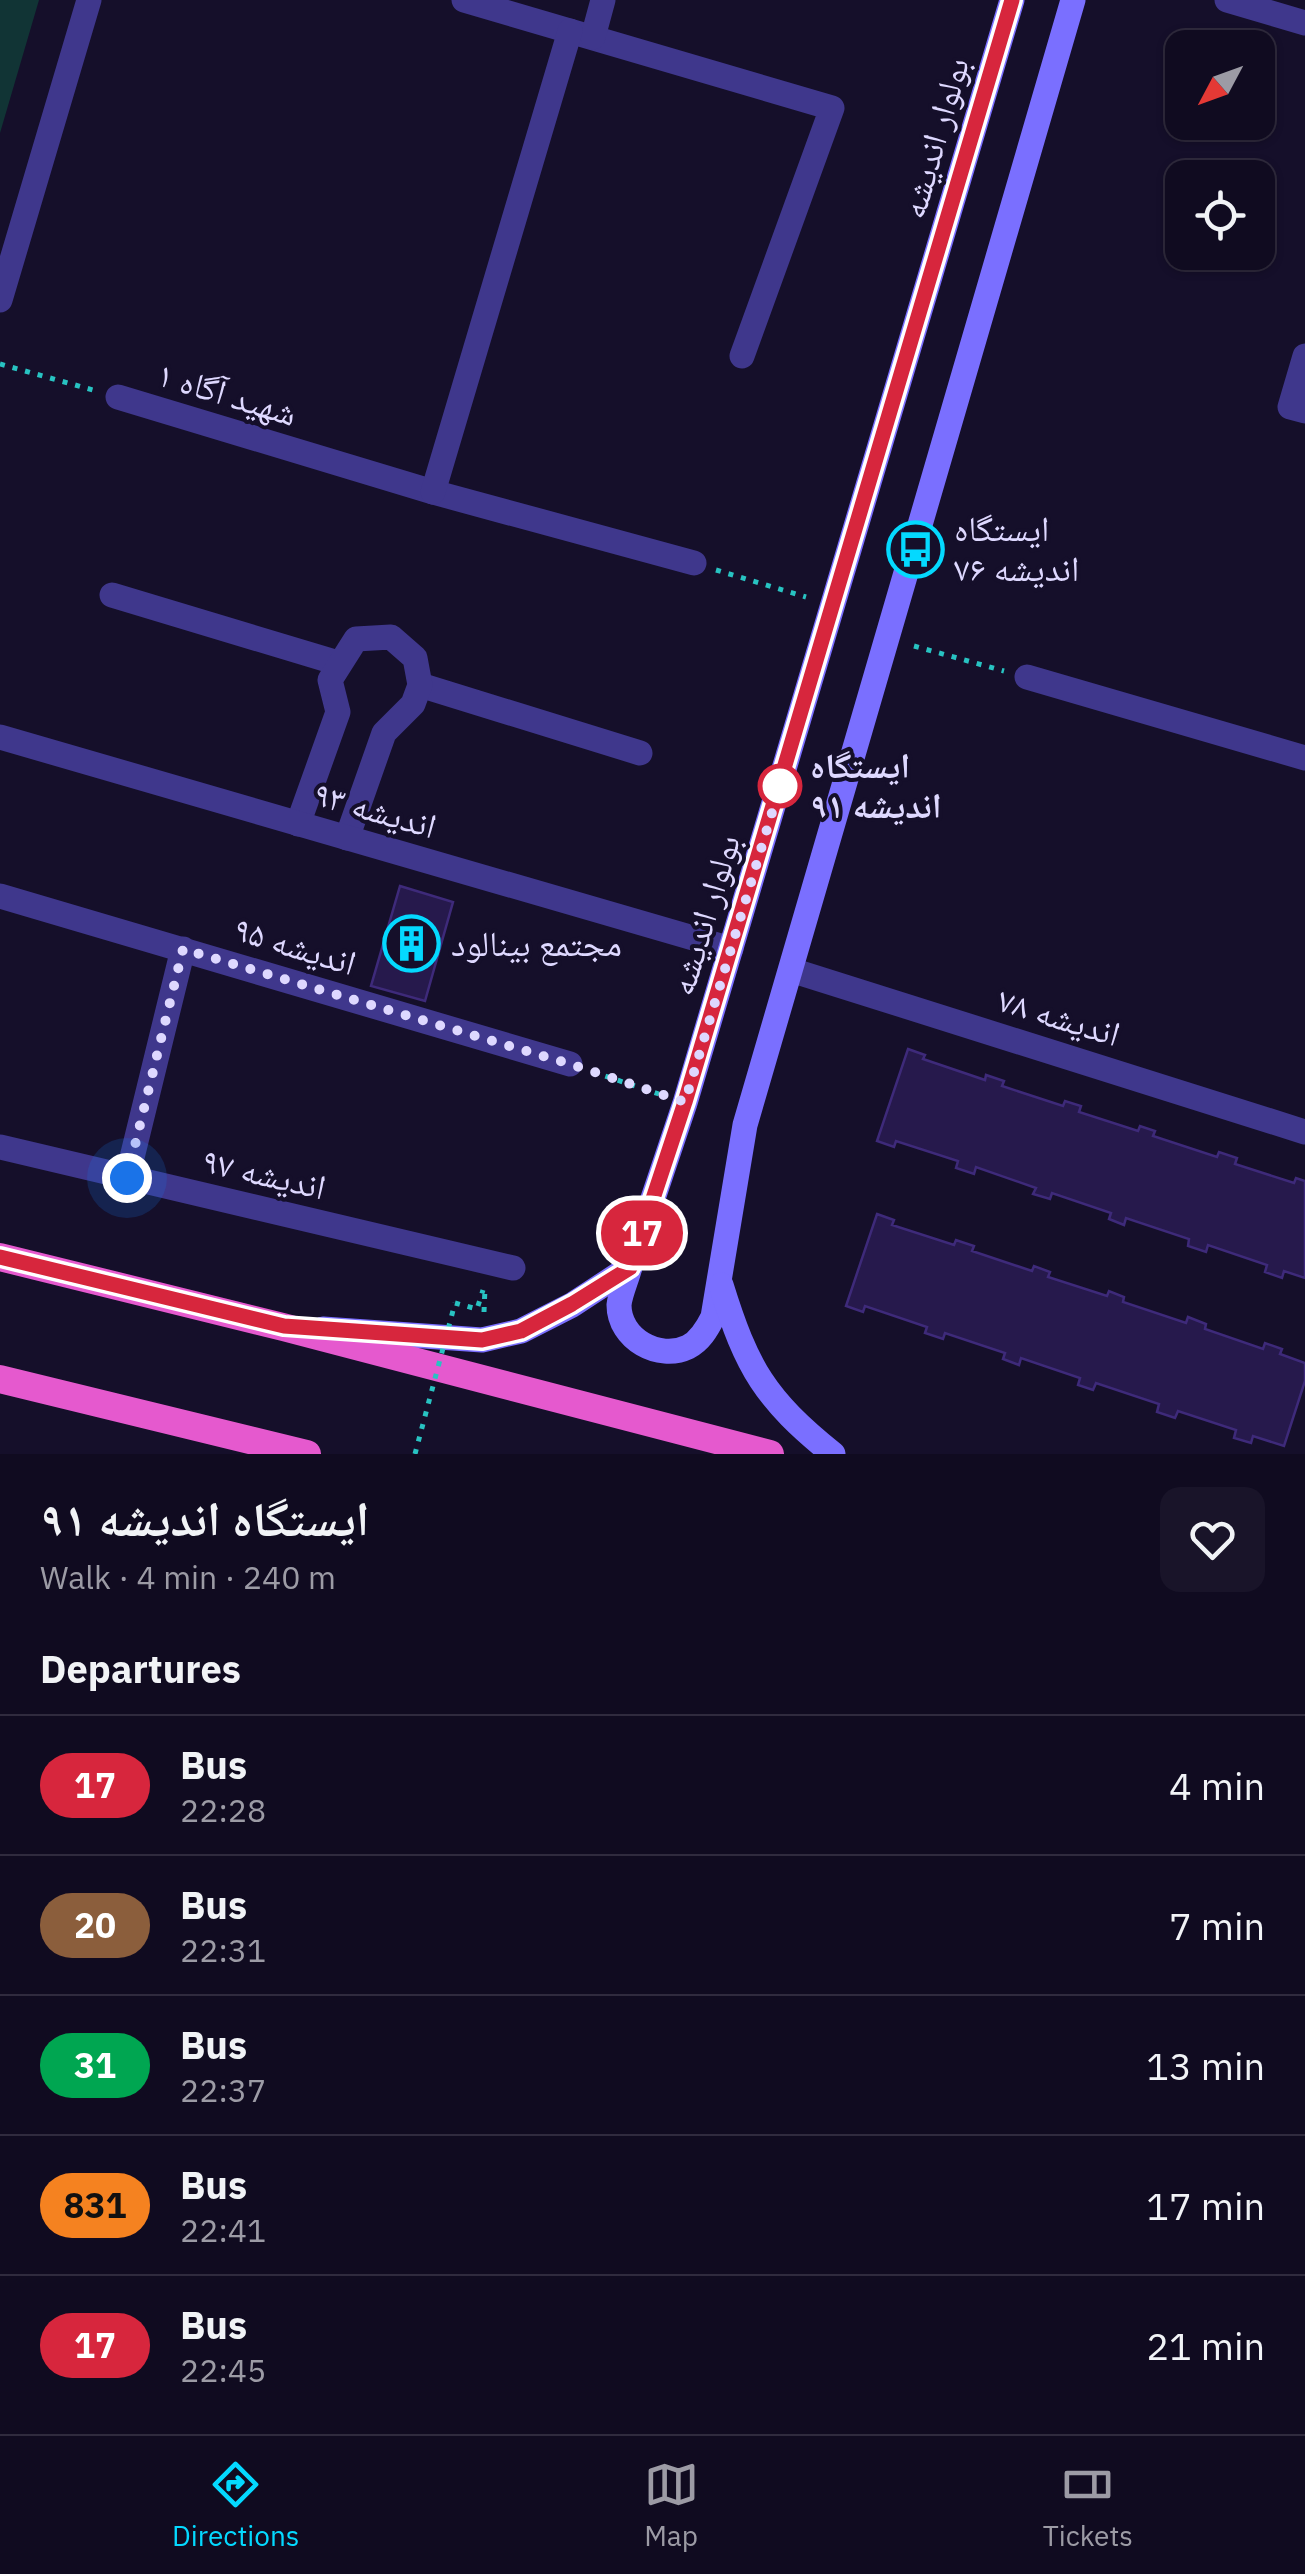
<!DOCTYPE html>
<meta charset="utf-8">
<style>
body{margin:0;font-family:"IBM Plex Sans","Noto Naskh Arabic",sans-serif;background:#191429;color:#f1f3f6;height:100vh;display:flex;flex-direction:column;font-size:38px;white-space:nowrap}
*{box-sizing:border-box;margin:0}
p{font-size:32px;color:#9c9ba5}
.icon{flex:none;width:55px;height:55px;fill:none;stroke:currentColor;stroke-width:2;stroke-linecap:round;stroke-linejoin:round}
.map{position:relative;height:1454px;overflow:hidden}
.details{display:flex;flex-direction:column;background:#100b20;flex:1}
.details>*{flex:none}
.badge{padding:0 20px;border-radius:32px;font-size:35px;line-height:65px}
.needle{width:65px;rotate:229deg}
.controls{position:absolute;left:1165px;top:30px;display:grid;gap:20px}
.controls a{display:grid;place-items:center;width:110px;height:110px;border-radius:20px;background:#100b20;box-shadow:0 2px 8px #0004,0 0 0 2px #302b3e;font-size:50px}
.you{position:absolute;width:50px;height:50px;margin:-25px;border:8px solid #fff;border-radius:50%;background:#1a73e8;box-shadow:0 0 0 15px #1a73e833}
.map>.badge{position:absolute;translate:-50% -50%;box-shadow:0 0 0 5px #fff}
h2{padding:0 40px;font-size:38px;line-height:90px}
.round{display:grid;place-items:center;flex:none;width:105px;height:105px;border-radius:20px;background:#191429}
.summary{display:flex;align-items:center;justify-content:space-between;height:170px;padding:0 40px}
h1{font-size:48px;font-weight:700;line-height:75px}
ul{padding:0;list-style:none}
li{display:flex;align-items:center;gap:30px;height:140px;padding:0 40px;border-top:2px solid #302b3e}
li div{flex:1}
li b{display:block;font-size:38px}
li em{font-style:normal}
li .badge{min-width:110px;font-weight:700;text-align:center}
.tabs{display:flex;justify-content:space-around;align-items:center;height:140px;border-top:2px solid #302b3e;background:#100b20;font-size:28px;color:#9c9ba5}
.tabs a{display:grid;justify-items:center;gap:5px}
.tabs .selected{color:#04d9ff}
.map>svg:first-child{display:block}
.green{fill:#113435}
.building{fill:#26194c;stroke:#3e2a7a;stroke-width:2.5}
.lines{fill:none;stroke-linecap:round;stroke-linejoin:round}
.path{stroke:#28c3c2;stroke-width:5;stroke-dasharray:5 8;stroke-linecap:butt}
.minor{stroke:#3f378c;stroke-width:25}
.tertiary{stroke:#3f378c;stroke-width:25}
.secondary{stroke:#7a6fff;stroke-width:25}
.trunk{stroke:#e559ce;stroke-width:28}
.path-bridge{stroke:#28c3c2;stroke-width:5;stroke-dasharray:5 8;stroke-linecap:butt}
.line-casing{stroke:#fff;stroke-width:22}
.line{stroke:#d7263d;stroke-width:15}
.walk{stroke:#ded8ff;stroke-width:10;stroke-dasharray:0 18}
.stop-dot{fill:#fff;stroke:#d7263d;stroke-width:5}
.labels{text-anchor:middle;stroke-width:8;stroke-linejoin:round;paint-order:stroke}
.street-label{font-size:35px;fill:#ded8ff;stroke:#150f2a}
.poi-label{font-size:35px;fill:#ded8ff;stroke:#150f2a;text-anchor:start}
.stop-label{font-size:35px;font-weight:bold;fill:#ded8ff;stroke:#150f2a;text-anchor:start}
</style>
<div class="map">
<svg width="1305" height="1454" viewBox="0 0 1305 1454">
<rect width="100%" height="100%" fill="#150f2a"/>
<!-- green -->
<polygon class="green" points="0,0 39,0 0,133"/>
<!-- building -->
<g class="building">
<polygon points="400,886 453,902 425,1001 371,986"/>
<polygon points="908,1049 925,1055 923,1059 985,1080 986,1075 1004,1081 1002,1086 1063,1106 1065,1101 1081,1106 1079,1112 1138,1131 1140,1126 1155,1131 1153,1136 1217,1157 1219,1152 1237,1158 1235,1164 1294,1183 1296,1178 1305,1181 1305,1278 1284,1271 1282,1278 1265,1272 1267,1265 1208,1245 1206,1252 1188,1246 1189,1239 1126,1218 1124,1225 1109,1219 1111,1213 1052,1193 1050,1199 1033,1194 1036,1188 976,1167 974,1174 956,1168 958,1161 896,1141 894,1147 877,1141"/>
<polygon points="877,1214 894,1220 892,1225 954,1245 956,1240 974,1246 972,1251 1032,1271 1034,1266 1050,1272 1048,1277 1107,1296 1109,1291 1124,1297 1123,1302 1186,1323 1188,1317 1206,1324 1205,1329 1263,1349 1265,1343 1282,1349 1280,1354 1305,1363 1305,1381 1284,1446 1253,1436 1251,1443 1234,1438 1236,1430 1178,1411 1175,1418 1157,1412 1159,1404 1096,1383 1093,1390 1078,1385 1080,1378 1021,1358 1019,1365 1003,1359 1005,1353 945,1333 943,1339 925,1333 927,1327 865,1306 863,1312 846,1306"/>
</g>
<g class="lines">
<!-- path -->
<g class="path">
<polyline points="0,364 93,390"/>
<polyline points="716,570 806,597"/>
<polyline points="914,646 1004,671"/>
<polyline points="593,1072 659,1094"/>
<polyline points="455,1303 477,1309 483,1290"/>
<polyline points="484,1312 485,1288"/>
</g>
<!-- minor -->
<g class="minor">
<polyline points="464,0 832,108 742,356"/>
<polyline points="1227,0 1305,23"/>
<polyline points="593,37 603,0"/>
<polyline points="0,300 89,0"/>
<polyline points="1305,356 1290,407 1305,411"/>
<polyline points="118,397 433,492 694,563"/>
<polyline points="433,492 570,31"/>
<polyline points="112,595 338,663"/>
<polyline points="1027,677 1305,758"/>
<polyline points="420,685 640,753"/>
<polyline points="298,824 338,712 330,680 356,639 391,637 415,658 420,685 413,704 384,733 347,838"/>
<polyline points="0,896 570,1064"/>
<polyline points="791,970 1305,1132"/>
<polyline points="0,1147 513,1268"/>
<polyline points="127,1178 183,949"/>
</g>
<!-- tertiary -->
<polyline class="tertiary" points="0,737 731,949"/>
<!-- secondary -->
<g class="secondary">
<path d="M630,1267C627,1279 620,1294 619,1305C619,1339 659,1361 688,1347C700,1341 707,1329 713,1317L745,1125L1073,0"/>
<path d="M721,1285C747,1369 765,1399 833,1454"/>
<polyline points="323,1329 482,1340 521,1331 572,1305 630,1267 685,1103 1012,0"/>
</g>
<!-- trunk -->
<g class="trunk">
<polyline points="0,1257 283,1327 770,1454"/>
<polyline points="0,1379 307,1454"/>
</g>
<!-- path-bridge -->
<polyline class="path-bridge" points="415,1454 455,1303"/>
</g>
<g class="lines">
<defs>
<polyline id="line" points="0,1257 284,1326 482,1340 521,1331 572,1304 630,1268 685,1102 1012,0"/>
</defs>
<!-- line casing -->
<use href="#line" class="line-casing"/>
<!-- line -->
<use href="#line" class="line"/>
<!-- walk -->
<polyline class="walk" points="127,1178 183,949 570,1064 685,1102 780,786"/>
</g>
<!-- icons -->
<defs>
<symbol id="bus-ring" viewBox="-11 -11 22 22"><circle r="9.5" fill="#150f2a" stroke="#04d9ff" stroke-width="1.5"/><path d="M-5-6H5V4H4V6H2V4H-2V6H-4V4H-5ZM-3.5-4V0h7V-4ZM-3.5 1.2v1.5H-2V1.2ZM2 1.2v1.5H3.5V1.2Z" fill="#04d9ff"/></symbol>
<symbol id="building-ring" viewBox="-11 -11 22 22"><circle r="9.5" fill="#150f2a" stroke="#04d9ff" stroke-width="1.5"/><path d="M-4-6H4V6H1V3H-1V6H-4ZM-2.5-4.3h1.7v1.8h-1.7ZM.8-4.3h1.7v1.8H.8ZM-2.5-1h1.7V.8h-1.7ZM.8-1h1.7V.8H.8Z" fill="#04d9ff"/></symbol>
</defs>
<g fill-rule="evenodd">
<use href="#bus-ring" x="884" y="518" width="63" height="63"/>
<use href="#building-ring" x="380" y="912" width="63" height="63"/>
</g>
<!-- markers -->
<circle class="stop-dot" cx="780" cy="786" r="20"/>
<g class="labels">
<!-- street labels -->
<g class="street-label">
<text transform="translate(935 138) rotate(-74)" y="12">بولوار اندیشه</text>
<text transform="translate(227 394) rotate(17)" y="12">شهید آگاه ۱</text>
<text transform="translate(375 810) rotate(16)" y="12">اندیشه ۹۳</text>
<text transform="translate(705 915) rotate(-73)" y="12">بولوار اندیشه</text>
<text transform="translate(295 946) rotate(17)" y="12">اندیشه ۹۵</text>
<text transform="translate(1059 1017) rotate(17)" y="12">اندیشه ۷۸</text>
<text transform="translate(264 1174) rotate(13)" y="12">اندیشه ۹۷</text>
</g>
<!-- poi labels -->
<g class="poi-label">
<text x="954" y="541">ایستگاه<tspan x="954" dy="40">اندیشه ۷۶</tspan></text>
<text x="451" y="956">مجتمع بینالود</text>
</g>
<!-- stop labels -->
<g class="stop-label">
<text x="810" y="778">ایستگاه<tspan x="810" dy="40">اندیشه ۹۱</tspan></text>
</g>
</g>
</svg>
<div class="controls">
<a><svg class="needle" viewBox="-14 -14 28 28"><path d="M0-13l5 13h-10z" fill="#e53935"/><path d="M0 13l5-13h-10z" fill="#9c9ba5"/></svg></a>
<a><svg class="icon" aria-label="locate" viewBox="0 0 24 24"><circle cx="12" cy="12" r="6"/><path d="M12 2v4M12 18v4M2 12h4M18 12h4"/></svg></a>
</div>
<div class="you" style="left:127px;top:1178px"></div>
<b class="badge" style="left:642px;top:1233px;background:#d7263d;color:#fff">17</b>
</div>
<section class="details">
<div class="summary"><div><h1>ایستگاه اندیشه ۹۱</h1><p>Walk · 4 min · 240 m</p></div><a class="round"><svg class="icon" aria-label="heart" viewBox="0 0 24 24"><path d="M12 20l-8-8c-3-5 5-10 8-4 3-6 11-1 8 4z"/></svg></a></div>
<h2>Departures</h2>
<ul>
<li><span class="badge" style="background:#d7263d;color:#fff">17</span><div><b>Bus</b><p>22:28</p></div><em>4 min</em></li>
<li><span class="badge" style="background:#8b5e3c;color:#fff">20</span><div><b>Bus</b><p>22:31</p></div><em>7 min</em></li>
<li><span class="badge" style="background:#00a651;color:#fff">31</span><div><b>Bus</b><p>22:37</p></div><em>13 min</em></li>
<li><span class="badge" style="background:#f58220;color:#111">831</span><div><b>Bus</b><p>22:41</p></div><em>17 min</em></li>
<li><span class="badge" style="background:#d7263d;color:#fff">17</span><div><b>Bus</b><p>22:45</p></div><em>21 min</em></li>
</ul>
</section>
<nav class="tabs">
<a class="selected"><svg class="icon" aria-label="directions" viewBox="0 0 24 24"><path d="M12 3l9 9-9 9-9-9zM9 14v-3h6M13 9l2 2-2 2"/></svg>Directions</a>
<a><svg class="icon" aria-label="map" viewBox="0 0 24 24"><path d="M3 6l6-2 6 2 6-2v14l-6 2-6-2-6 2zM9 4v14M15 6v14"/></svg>Map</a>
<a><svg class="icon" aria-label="tickets" viewBox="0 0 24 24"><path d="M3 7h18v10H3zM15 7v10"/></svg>Tickets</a>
</nav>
